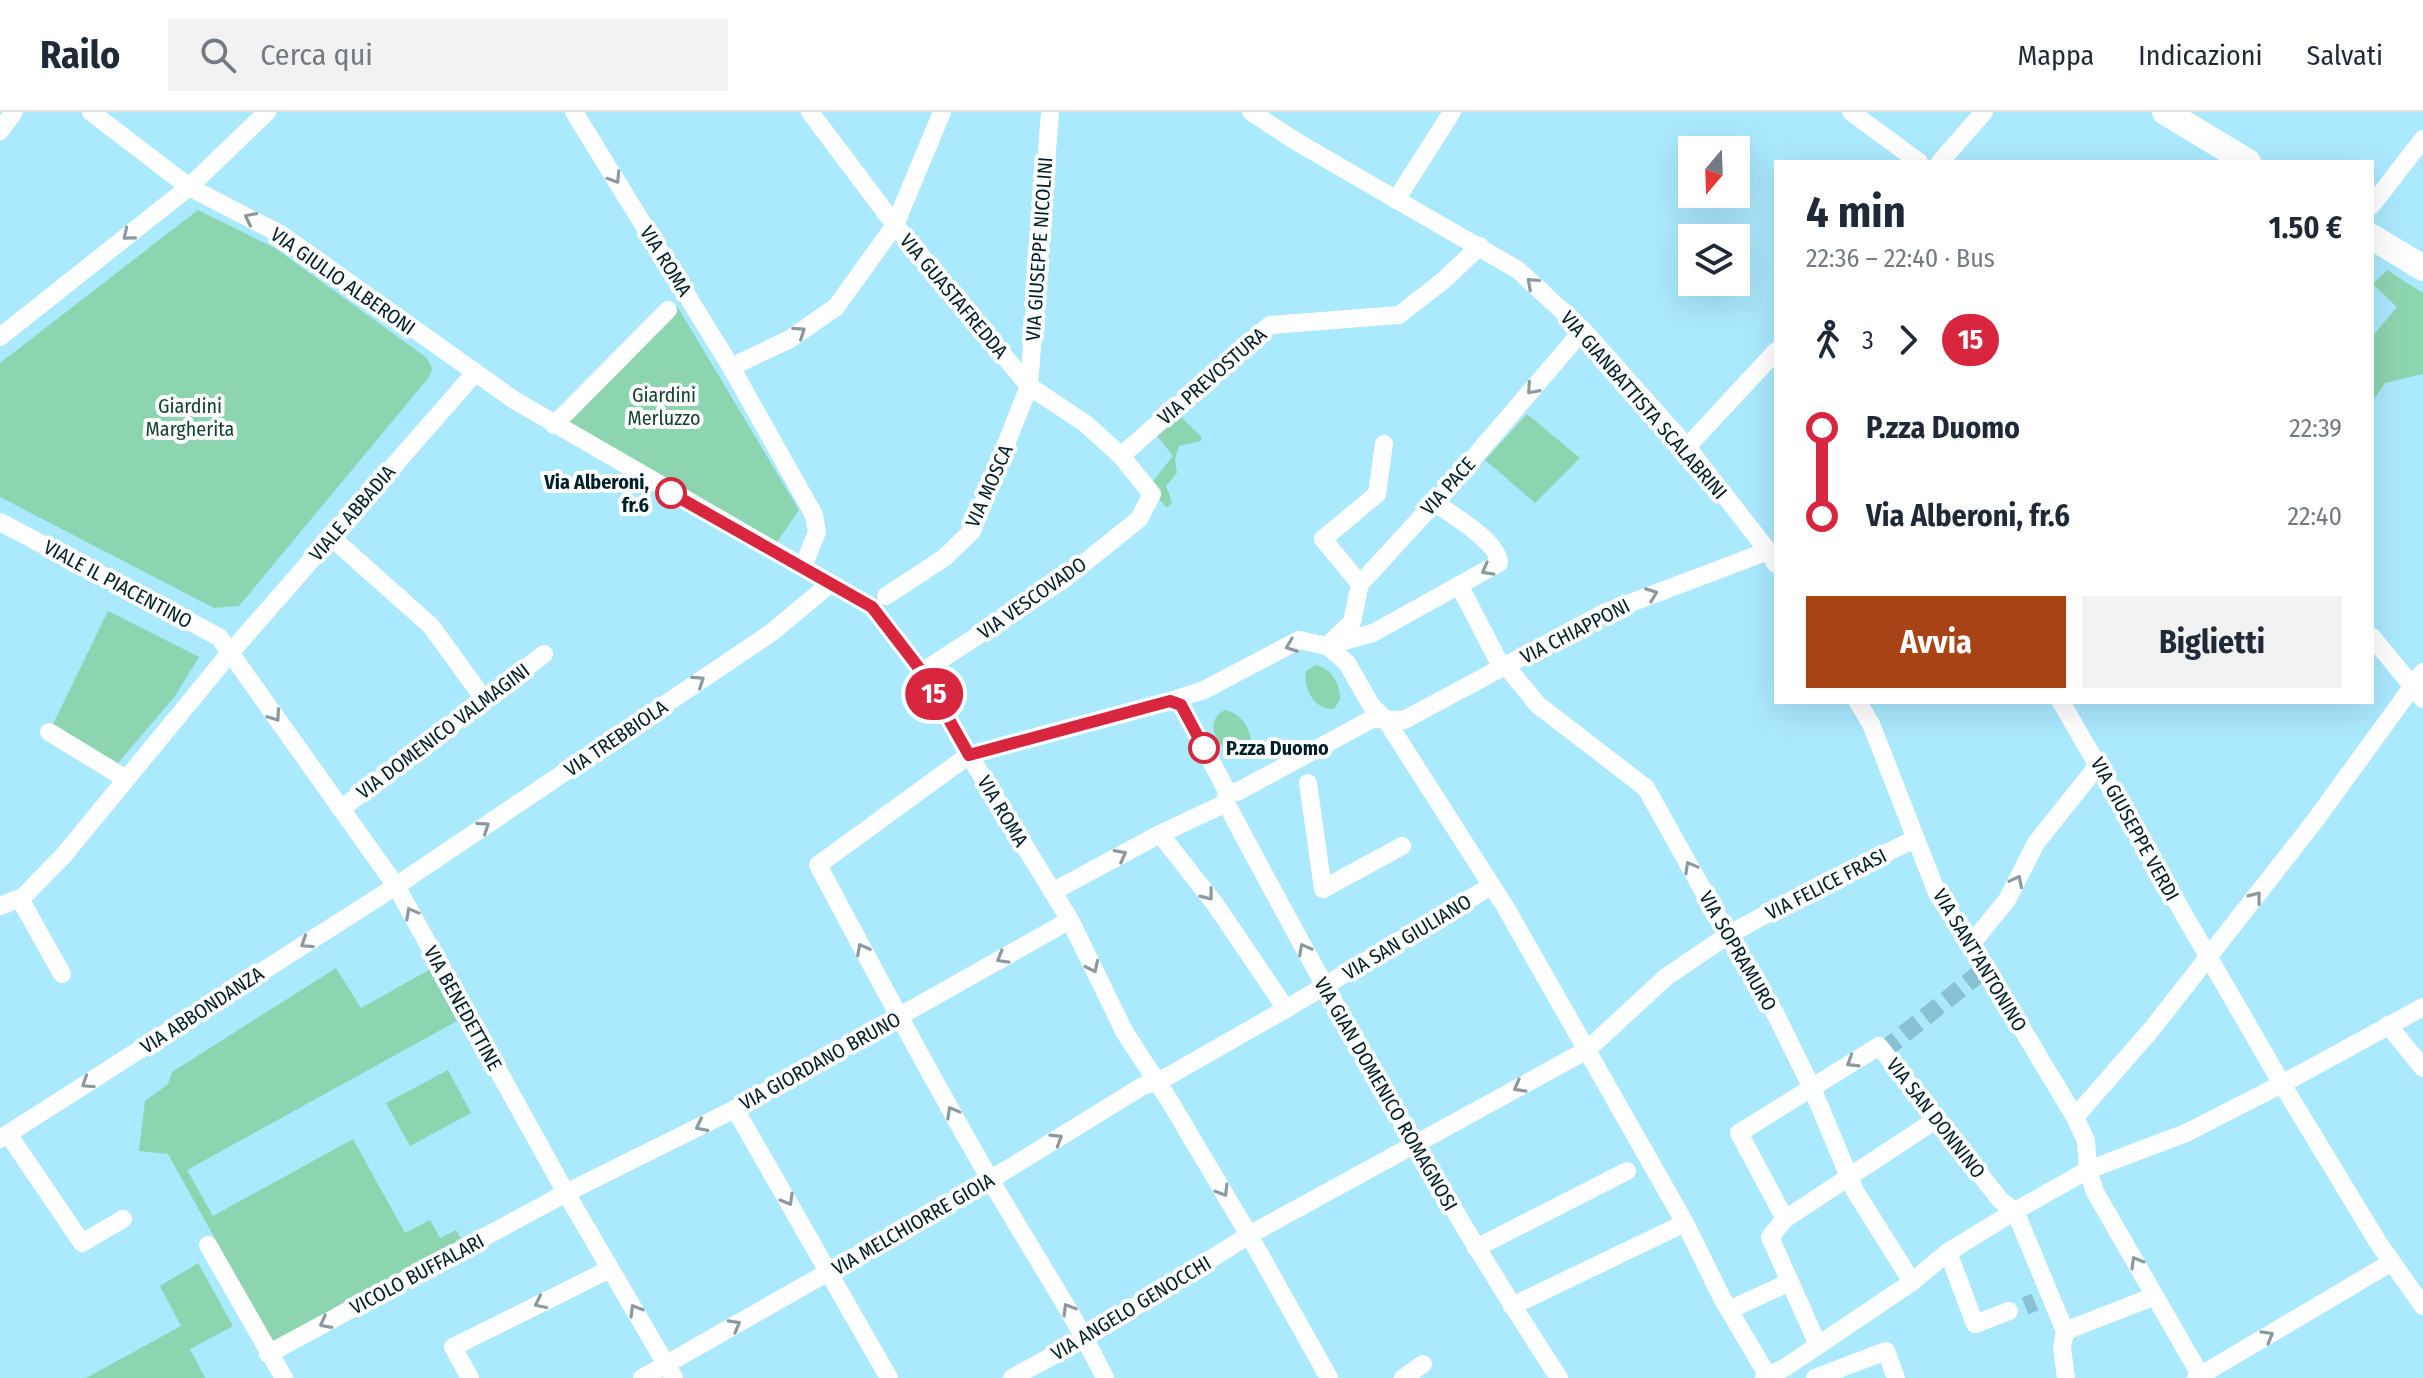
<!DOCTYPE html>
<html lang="it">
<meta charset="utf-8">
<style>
body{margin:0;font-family:"Fira Sans Condensed",sans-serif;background:#f2f2f3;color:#1f2937;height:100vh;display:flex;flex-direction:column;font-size:30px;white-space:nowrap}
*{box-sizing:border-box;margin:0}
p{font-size:26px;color:#747a83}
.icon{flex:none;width:44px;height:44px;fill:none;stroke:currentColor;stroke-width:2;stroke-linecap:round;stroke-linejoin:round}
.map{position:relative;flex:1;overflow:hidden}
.sheet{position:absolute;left:1774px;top:48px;width:600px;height:544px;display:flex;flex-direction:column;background:#fff;border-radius:0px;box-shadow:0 8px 32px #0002}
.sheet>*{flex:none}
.badge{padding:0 16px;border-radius:26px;font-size:28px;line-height:52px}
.needle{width:52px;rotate:199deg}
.controls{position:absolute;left:1678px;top:24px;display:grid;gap:16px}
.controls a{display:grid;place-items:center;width:72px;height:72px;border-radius:0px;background:#fff;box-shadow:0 8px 32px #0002;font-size:40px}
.map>.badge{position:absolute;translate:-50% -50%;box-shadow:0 0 0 4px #fff}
.legs{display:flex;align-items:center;gap:12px;height:88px;padding:0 32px;font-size:26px}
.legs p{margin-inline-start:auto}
.summary{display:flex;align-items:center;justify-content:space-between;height:136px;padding:0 32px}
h1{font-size:44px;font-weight:700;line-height:60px}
.action{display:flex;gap:16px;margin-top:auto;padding:16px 32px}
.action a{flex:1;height:92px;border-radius:0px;background:#a84315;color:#fff;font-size:32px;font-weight:700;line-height:92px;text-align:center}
.action a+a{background:#f2f2f3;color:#1f2937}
ul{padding:0 32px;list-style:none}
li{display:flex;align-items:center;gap:28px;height:88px;font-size:30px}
li i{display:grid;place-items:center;width:12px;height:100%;margin:0 10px;background:currentColor}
li i::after{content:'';width:20px;height:20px;margin:-10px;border:6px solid;border-radius:50%;background:#fff}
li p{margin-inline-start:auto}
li:first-child i{background:linear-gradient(#0000 50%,currentColor 0)}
li:last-child i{background:linear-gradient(currentColor 50%,#0000 0)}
header{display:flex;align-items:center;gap:48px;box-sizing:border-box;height:112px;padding:0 40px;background:#fff;border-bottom:2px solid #e0e1e3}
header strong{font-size:38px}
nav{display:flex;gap:44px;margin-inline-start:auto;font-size:28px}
.search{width:560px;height:72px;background:#f2f2f3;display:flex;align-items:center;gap:20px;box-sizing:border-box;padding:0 28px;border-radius:0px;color:#747a83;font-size:30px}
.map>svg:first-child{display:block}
.green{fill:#8dd5b0}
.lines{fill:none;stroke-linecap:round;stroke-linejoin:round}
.street-tunnel{stroke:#88c1d3;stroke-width:18;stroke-dasharray:18 9;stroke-linecap:butt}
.street{stroke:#fff;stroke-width:18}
.secondary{stroke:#fff;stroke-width:26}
.oneway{stroke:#8c9a9f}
.line-1-casing{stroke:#fff;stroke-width:18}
.line-1{stroke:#d7263d;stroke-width:12}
.stop-1-dot{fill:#fff;stroke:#d7263d;stroke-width:4}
.labels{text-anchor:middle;stroke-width:8;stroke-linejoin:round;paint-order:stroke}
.street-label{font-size:20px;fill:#001f29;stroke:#fefefe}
.park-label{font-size:20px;fill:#12432e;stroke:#fefefe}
.stop-label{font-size:20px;font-weight:bold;fill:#001f29;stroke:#fefefe;text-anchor:end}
</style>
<header>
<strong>Railo</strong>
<div class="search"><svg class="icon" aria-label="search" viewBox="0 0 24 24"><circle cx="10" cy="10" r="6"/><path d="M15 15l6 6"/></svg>Cerca qui</div>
<nav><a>Mappa</a><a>Indicazioni</a><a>Salvati</a></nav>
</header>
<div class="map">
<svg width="2423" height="1266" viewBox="0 0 2423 1266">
<rect width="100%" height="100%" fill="#aae9fe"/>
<!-- green -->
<g class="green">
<polygon points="198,98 275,136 427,246 432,256 430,264 239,494 214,496 0,385 0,251"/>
<polygon points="2387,158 2423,181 2423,262 2385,271 2372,290 2372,225 2397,195 2373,172"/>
<polygon points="677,194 799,398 777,430 564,307"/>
<polygon points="1179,297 1183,307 1201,324 1201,329 1179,334 1175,347 1177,361 1166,374 1172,390 1167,396 1154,382 1153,369 1173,344 1154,320"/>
<polygon points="1527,302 1580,346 1535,391 1485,348"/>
<polygon points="108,499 199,545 175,584 118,651 53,612"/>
<path d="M1316,553C1333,558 1340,572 1340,588L1334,597C1314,598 1303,577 1306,559Z"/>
<path d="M1225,598C1245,601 1262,632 1241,646C1221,642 1200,610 1225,598Z"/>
<polygon points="336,856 361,896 429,858 457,909 187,1058 213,1104 353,1027 405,1121 430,1108 440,1126 456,1118 462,1128 273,1231 168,1042 139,1039 145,989 168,972 172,960"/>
<polygon points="448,958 471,1001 410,1034 386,991"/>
<polygon points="198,1151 233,1214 190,1237 205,1266 86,1266 181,1214 160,1174"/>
</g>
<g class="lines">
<!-- street-tunnel -->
<g class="street-tunnel">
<polyline points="1883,939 1986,856"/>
<polyline points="2025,1194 2035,1190"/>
</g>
<!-- street -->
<g class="street">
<polyline points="91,0 189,75 282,123 514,288 872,495 922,560 969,643 1070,808 1125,921 1169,988 1249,1123 1329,1266"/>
<polyline points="574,0 731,255 814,403 817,420 803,455"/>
<polyline points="810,0 895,113 1029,274 1086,312 1121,344 1152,382 1139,407 1063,468 922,560"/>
<polyline points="1251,0 1297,30 1518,158 1583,218 1687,335 1768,439 1776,452"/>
<polyline points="1851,0 1919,50"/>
<polyline points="0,19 14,0"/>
<polyline points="1940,50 1984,0"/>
<polyline points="1396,88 1452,0"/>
<polyline points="2372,93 2423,27"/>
<polyline points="0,225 189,75 267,0"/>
<polyline points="731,255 790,227 836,195 895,113 942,0"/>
<polyline points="554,313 668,198"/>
<polyline points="1687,335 1776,239"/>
<polyline points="1121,344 1270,213 1399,203 1444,168 1480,134"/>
<polyline points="0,410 219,525 396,774 566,1081 674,1266"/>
<polyline points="331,425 431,514 484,587"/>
<polyline points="1360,472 1323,427 1377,382 1384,332"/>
<polyline points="1459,473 1502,556"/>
<polyline points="886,484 944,446 972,419 1029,274 1050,0"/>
<polyline points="2372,525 2423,587"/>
<path d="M1329,533L1373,521L1499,451C1499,430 1451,402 1434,390"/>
<polyline points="1327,534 1352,510 1360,472 1447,377 1583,218"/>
<polyline points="1506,554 1538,593 1646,676 1728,823 1776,903 1812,976 1855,1079 1912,1170"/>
<polyline points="1170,589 1181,593 1227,679 1226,688"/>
<polyline points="1858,590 1871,612 1937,781 1971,832 2075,1005 2086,1029 2088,1058 2095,1080 2202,1266"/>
<polyline points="2061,590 2282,972 2379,1132 2423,1194"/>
<polyline points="49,620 126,667"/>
<polyline points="1308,671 1323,777 1402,734"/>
<polyline points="1227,679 1237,680 1372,607 1404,608 1604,501 1768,439"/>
<path d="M1226,691C1330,887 1438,1080 1559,1266"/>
<polyline points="341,697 544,542"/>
<polyline points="1160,722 1215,792 1286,897"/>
<polyline points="1052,780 1160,722 1226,691"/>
<polyline points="20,787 62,862"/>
<polyline points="0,794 23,785 63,744 230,541 474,262"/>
<polyline points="1971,832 2007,788 2036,731 2099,652"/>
<polyline points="2388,913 2423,956"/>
<polyline points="735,997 889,1266"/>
<polyline points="2075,1005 2151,918 2314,710 2423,560"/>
<polyline points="1937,1007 1785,1107 1739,1021 1879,934 1883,939 2001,1089 2015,1099"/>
<polyline points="8,1022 82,1131 123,1107"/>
<polyline points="0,1027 396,774 771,521 831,471"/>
<polyline points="2015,1099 2065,1219"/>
<polyline points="1785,1107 1770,1125 1818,1233"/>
<polyline points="208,1133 284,1266"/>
<polyline points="1476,1136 1627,1059"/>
<polyline points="1948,1140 1975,1212 2009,1199"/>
<polyline points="1512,1194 1685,1111"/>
<polyline points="1729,1198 1790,1170"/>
<polyline points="2065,1219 2155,1184"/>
<polyline points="2065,1219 2062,1236 2066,1266"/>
<polyline points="268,1242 566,1081 735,997 1070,808"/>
<polyline points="470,1266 453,1235 610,1157"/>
<polyline points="642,1266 990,1068 1141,975 1165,966 1286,897 1491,774"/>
<polyline points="1012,1266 1085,1226 1249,1123 1587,938 1666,865 1728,823 1822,772 1915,727"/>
<path d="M1105,1266C1071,1197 1028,1133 990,1067C930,964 874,858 818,753L969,643L1170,589L1204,578L1299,528L1327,534L1347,551L1371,593L1386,608L1506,796L1685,1111L1722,1186L1769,1266"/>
<polyline points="1403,1266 1423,1252"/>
<polyline points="1764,1266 1786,1255 1912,1170 1948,1140 2015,1099 2088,1058 2186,1021 2282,972 2423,895"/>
<polyline points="1815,1266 1886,1239 1896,1266"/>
<polyline points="2196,1266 2392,1150"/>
</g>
<!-- secondary -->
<g class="secondary">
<polyline points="2165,0 2248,50"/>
<polyline points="2372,125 2423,156"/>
</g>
</g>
<!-- one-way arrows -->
<defs><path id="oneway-chevron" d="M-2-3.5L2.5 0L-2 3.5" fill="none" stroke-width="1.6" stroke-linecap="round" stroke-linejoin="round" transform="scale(2)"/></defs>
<g class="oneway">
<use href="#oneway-chevron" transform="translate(615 66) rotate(58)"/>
<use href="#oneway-chevron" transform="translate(250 106) rotate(-153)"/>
<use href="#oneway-chevron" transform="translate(128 123) rotate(141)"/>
<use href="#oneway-chevron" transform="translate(1532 171) rotate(-138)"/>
<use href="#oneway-chevron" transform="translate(800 220) rotate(-34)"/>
<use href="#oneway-chevron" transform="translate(1532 277) rotate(131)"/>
<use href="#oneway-chevron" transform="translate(1487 458) rotate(151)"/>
<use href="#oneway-chevron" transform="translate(1652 482) rotate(-21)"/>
<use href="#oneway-chevron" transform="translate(1291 534) rotate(159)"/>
<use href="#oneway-chevron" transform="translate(699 569) rotate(-34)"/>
<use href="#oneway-chevron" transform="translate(275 604) rotate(55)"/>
<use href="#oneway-chevron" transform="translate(484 715) rotate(-34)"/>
<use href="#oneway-chevron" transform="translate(1121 743) rotate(-28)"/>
<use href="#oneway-chevron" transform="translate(1690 755) rotate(-119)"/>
<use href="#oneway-chevron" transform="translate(2017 769) rotate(-63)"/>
<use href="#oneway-chevron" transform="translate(1208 783) rotate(52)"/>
<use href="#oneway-chevron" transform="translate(2256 785) rotate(-52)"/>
<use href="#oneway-chevron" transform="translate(411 801) rotate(-119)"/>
<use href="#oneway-chevron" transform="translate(306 831) rotate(147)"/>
<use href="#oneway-chevron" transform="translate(862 837) rotate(-118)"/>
<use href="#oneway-chevron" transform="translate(1304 837) rotate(-118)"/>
<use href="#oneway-chevron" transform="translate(1002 846) rotate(150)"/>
<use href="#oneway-chevron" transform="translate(1093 855) rotate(64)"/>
<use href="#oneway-chevron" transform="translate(1852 950) rotate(148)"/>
<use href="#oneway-chevron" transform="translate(87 971) rotate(147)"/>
<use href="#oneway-chevron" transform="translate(1519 975) rotate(151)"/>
<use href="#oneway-chevron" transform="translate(952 1000) rotate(-119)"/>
<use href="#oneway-chevron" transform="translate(701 1014) rotate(153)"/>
<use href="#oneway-chevron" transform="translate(1057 1027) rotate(-32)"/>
<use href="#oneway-chevron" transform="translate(1223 1079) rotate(59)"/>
<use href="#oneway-chevron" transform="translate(788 1088) rotate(60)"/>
<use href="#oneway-chevron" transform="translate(2136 1150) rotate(-120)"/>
<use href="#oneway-chevron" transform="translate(540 1191) rotate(154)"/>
<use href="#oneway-chevron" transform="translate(1068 1197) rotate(-121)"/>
<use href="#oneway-chevron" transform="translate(635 1198) rotate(-121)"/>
<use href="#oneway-chevron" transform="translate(325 1211) rotate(152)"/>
<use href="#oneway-chevron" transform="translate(735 1213) rotate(-29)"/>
<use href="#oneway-chevron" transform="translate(2268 1224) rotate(-30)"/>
</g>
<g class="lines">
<defs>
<polyline id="line-1" points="671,381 872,495 922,560 969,643 1170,589 1181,593 1204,636"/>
</defs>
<!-- line-1 casing -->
<use href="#line-1" class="line-1-casing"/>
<!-- line-1 -->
<use href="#line-1" class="line-1"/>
</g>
<!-- markers -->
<g class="stop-1-dot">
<circle cx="671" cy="381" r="14"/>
<circle cx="1204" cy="636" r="14"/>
</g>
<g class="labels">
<!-- street labels -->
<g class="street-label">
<text transform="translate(1039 137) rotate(-86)" y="7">VIA GIUSEPPE NICOLINI</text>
<text transform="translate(666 149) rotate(58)" y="7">VIA ROMA</text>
<text transform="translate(343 169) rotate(35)" y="7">VIA GIULIO ALBERONI</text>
<text transform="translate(954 184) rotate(50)" y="7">VIA GUASTAFREDDA</text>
<text transform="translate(1212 264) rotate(-41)" y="7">VIA PREVOSTURA</text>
<text transform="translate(1644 293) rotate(49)" y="7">VIA GIANBATTISTA SCALABRINI</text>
<text transform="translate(989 374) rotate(-66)" y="7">VIA MOSCA</text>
<text transform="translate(1448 374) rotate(-48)" y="7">VIA PACE</text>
<text transform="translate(352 401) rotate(-49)" y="7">VIALE ABBADIA</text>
<text transform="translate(118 472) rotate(28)" y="7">VIALE IL PIACENTINO</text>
<text transform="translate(1032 486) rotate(-35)" y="7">VIA VESCOVADO</text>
<text transform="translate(1575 519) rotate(-27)" y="7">VIA CHIAPPONI</text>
<text transform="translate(443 619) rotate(-37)" y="7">VIA DOMENICO VALMAGINI</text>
<text transform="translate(616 626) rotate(-34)" y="7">VIA TREBBIOLA</text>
<text transform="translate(1003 699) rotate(59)" y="7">VIA ROMA</text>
<text transform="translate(2135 717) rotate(61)" y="7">VIA GIUSEPPE VERDI</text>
<text transform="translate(1826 772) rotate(-27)" y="7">VIA FELICE FRASI</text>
<text transform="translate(1407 825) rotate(-31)" y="7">VIA SAN GIULIANO</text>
<text transform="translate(1738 839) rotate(60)" y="7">VIA SOPRAMURO</text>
<text transform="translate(1980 848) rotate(59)" y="7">VIA SANT'ANTONINO</text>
<text transform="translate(463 896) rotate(61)" y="7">VIA BENEDETTINE</text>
<text transform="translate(202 898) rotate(-33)" y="7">VIA ABBONDANZA</text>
<text transform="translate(820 949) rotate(-29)" y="7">VIA GIORDANO BRUNO</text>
<text transform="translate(1386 982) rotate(60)" y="7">VIA GIAN DOMENICO ROMAGNOSI</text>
<text transform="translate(1936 1006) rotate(52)" y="7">VIA SAN DONNINO</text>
<text transform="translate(913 1112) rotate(-30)" y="7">VIA MELCHIORRE GIOIA</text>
<text transform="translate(417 1162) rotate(-28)" y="7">VICOLO BUFFALARI</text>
<text transform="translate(1131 1196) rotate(-31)" y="7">VIA ANGELO GENOCCHI</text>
</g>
<!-- park labels -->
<g class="park-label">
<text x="664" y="290">Giardini<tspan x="664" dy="23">Merluzzo</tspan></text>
<text x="190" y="301">Giardini<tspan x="190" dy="23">Margherita</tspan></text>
</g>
<!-- stop labels -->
<g class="stop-label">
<text x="649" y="377">Via Alberoni,<tspan x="649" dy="23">fr.6</tspan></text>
<text x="1226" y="643" text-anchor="start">P.zza Duomo</text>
</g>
</g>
</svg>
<div class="controls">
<a><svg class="needle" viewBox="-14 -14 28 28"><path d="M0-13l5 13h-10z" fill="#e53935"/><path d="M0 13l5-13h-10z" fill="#747a83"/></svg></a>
<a><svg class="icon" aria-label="layers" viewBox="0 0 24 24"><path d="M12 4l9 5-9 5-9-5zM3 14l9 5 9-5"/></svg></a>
</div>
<b class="badge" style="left:934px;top:582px;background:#d7263d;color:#fff">15</b>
<section class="sheet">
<div class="summary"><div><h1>4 min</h1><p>22:36 – 22:40 · Bus</p></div><b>1.50 €</b></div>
<div class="legs"><svg class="icon" aria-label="walk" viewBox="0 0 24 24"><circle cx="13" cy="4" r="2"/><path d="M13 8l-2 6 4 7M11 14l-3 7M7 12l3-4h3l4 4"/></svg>3<svg class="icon" aria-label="forward" viewBox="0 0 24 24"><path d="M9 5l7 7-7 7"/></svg><b class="badge" style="background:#d7263d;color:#fff">15</b></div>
<ul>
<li><i style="color:#d7263d"></i><b>P.zza Duomo</b><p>22:39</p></li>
<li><i style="color:#d7263d"></i><b>Via Alberoni, fr.6</b><p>22:40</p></li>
</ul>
<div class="action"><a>Avvia</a><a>Biglietti</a></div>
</section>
</div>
